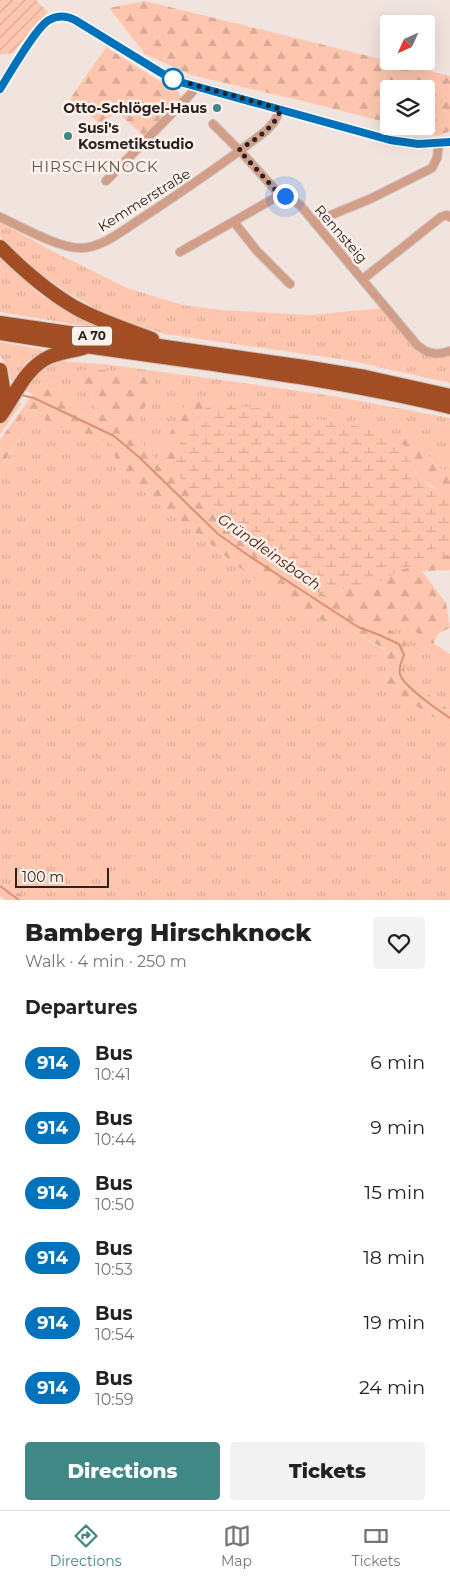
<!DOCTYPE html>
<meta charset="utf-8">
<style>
body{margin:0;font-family:Montserrat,sans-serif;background:#f2f2f2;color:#222;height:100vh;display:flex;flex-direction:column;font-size:19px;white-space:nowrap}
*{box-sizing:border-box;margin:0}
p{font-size:16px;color:#767676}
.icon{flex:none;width:28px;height:28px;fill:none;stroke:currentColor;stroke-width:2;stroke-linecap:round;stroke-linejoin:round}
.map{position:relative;height:900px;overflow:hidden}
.drawer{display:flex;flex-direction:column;background:#fff;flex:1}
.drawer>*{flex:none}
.badge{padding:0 10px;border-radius:16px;font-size:18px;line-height:32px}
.needle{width:32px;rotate:225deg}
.buttons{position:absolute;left:380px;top:15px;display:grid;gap:10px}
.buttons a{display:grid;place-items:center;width:55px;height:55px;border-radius:5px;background:#fff;box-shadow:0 5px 20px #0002;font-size:25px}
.scale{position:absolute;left:15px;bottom:12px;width:94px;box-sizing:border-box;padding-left:5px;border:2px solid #282321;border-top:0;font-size:14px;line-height:18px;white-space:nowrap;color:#282321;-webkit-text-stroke:4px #fef0eb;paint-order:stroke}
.you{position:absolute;width:25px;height:25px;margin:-12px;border:4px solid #fff;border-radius:50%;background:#1a73e8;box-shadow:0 0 0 8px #1a73e833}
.map>.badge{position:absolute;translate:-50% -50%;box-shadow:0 0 0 2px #fff}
h2{padding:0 25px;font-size:19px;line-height:45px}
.round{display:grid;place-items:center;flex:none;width:52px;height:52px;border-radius:5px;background:#f2f2f2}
.headline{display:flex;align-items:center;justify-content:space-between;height:85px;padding:0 25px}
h1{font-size:24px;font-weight:800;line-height:38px}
.button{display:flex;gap:10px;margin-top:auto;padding:10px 25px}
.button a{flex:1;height:58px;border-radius:5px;background:#408886;color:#fff;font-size:20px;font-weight:800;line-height:58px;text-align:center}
.button a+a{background:#f2f2f2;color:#222}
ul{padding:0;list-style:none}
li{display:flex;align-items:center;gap:15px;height:65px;padding:0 25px}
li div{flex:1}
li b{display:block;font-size:19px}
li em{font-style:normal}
li .badge{min-width:55px;font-weight:700;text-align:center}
.dock{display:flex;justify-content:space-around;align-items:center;height:70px;border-top:1px solid #e0e0e0;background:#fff;font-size:14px;color:#767676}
.dock a{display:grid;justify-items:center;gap:2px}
.dock .selected{color:#408886}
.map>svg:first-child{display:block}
.grass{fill:url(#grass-tufts)}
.forest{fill:url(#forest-firs)}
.wetland{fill:url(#wetland-marsh)}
.garden{fill:url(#garden-furrows)}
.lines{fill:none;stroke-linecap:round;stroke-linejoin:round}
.stream{stroke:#da9273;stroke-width:2}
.minor-casing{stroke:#cdc0bc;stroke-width:10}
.motorway-casing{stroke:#cdc0bc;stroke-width:16}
.minor{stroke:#d39e88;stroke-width:8}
.motorway{stroke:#a34d24;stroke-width:14}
.line-casing{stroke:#fff;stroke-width:11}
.line{stroke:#0072bc;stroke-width:8}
.walk{stroke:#282321;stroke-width:5;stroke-dasharray:0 9}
.stop-dot{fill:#fff;stroke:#0072bc;stroke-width:2.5}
.poi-dot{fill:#408886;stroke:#fef0eb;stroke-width:2}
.labels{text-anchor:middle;stroke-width:5;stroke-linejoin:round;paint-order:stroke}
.shield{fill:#fef0eb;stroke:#68605e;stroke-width:1}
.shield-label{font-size:12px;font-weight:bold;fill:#282321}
.poi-label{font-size:14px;font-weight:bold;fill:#282321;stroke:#fef0eb;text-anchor:end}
.street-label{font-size:14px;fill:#282321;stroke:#fef0eb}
.neighbourhood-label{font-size:15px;letter-spacing:1px;fill:#605550;stroke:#fef0eb}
.water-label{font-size:15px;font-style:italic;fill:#4f210b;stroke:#fef0eb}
</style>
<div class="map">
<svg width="450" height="900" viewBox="0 0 450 900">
<defs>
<pattern id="grass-tufts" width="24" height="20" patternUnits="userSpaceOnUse" patternTransform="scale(1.25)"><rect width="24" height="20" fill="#fec6ae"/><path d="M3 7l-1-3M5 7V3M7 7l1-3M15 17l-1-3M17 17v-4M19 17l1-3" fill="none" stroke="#daaa95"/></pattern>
<pattern id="forest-firs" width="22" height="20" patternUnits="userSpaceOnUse" patternTransform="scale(1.25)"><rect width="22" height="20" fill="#fec6ae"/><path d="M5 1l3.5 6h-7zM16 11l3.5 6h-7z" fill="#daaa95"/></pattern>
<pattern id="wetland-marsh" width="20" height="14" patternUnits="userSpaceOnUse" patternTransform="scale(1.25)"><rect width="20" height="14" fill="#fec6ae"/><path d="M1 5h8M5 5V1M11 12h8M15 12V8" fill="none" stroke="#daaa95"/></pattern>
<pattern id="garden-furrows" width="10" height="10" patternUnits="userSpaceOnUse" patternTransform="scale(1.25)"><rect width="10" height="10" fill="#fec6ae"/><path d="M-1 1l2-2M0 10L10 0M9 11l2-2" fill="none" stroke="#daaa95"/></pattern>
</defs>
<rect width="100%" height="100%" fill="#f1e3de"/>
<!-- grass -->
<g class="grass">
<polygon points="0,222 60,255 127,288 183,305 221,310 309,315 384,308 434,357 442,357 450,354 450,383 347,360 165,334 125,322 96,309 65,291 36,270 0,237"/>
<polygon points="0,259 42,296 103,329 0,312"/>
<polygon points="0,342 44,350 27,362 12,382 7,367 0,356"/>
<path d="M61,361L111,365L258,385L333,396L450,418V472L437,467L427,453V434L399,439L378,431L211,403L203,398L156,460L134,434L156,379L78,380L90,392L98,415L83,416L68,402L57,382L39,385L33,394L24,390C36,376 44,366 61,361Z"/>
<polygon points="17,400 21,404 0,434 0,425"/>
<polygon points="27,410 56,426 112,443 119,471 245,572 292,604 341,630 354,632 385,650 387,687 450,728 450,900 29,900 0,881 0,468 24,433 16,425"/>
<polygon points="389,614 450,654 450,711 410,679 382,626"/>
</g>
<!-- forest -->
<g class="forest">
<polygon points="145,1 450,76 450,131 437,136 400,126 426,126 426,89 389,89 389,123 307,102 191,75 145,54 109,8"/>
<polygon points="106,47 156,79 175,89 182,97 144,136 117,112 100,124 70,99"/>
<polygon points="78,370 105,370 156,379 134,434 156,460 190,395 203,398 211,403 196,418 180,478 237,536 327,596 347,587 378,583 403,569 447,555 450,553 450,570 422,571 446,603 450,628 439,633 433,644 390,615 383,626 404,638 410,656 404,668 410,679 450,711 450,728 387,687 385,649 354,632 341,630 292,604 245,572 119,471 111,443 56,426 27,410 16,425 24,432 0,468 0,440 39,385 57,382 68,402 83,416 98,415 90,392 78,380"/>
<path d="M427,434C427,457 428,463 450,472V492C430,489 417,478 409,460C406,450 406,448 399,439Z"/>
<polygon points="0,881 29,900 6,900 0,896"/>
</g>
<!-- wetland -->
<polygon class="wetland" points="211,403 258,408 356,426 378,431 399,439 407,449 409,458 415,472 430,487 450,492 450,553 447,555 403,569 378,583 347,587 327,596 302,584 237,536 180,478 174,453 196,418"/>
<!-- garden -->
<polygon class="garden" points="0,0 36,0 48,12 32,28 13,53 0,55"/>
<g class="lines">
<!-- stream -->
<g class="stream">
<path d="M21,395L34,398L114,436L140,458L218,534L252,558L358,627L377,634L399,644L404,655C402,660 398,668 400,674C402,685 439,711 450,718"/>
<polyline points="0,886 19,900"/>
</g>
<defs>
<g id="minor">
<path d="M0,89C10,74 36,27 49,20C58,15 67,16 75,20L163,74L180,81L390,140L418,143L450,142"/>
<path d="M213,124L242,153L280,195H285L300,205L417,345C428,354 437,356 450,351"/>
<polyline points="106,181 186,99 194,90 195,86"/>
<path d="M0,217C22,227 58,248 81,248C102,248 123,230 139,220C183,191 226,162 267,130L274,122L281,109"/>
<polyline points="234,222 257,251 290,284"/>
<polyline points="314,222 370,199 432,168 437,158 439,143"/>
<polyline points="180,252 280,195"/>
<polyline points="363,279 441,217 447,215 450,217"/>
</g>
<g id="motorway">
<path d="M0,247C23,270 48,292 76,308C100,321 127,330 152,339"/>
<polyline points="0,323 304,367 365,377 450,396"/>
<path d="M0,333C150,358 302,371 450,407"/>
<polyline points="0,370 3,388 0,402"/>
<path d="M0,416C15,396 25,368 49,357C60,352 72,351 83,348"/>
</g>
</defs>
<!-- minor casing -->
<use href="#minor" class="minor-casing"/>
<!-- motorway casing -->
<use href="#motorway" class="motorway-casing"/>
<!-- minor -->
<use href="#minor" class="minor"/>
<!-- motorway -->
<use href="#motorway" class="motorway"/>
</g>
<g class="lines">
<defs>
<path id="line" d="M0,89C9,75 36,27 49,20C58,15 67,16 75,20L163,74L180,82L390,140L418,144L450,142"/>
</defs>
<!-- line casing -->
<use href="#line" class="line-casing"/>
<!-- line -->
<use href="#line" class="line"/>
<!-- walk -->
<path class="walk" d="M173,79L281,109C274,129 255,139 239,150L280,195L285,196"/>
</g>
<!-- markers -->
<circle class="stop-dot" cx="173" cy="79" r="10"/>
<g class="poi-dot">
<circle cx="217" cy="108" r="5"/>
<circle cx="68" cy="136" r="5"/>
</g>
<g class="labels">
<!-- shield labels -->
<rect class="shield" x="72" y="326.5" width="40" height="19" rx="4"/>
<g class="shield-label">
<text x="92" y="340">A 70</text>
</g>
<!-- poi labels -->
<g class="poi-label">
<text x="207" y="113">Otto-Schlögel-Haus</text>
<text x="78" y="133" text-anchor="start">Susi's<tspan x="78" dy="16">Kosmetikstudio</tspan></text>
</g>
<!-- street labels -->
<g class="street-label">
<text transform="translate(144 200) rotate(-32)" y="5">Kemmerstraße</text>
<text transform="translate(341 234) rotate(49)" y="5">Rennsteig</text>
</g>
<!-- neighbourhood labels -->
<g class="neighbourhood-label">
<text x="95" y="172">HIRSCHKNOCK</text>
</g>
<!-- water labels -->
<g class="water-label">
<text transform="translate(269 552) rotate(35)" y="5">Gründleinsbach</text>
</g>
</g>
</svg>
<div class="buttons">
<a><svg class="needle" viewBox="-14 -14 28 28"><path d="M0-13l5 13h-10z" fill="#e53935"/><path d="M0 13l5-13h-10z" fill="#767676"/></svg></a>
<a><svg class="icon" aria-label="layers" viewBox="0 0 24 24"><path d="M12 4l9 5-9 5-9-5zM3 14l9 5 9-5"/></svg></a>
</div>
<div class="scale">100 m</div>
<div class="you" style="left:285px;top:196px"></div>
</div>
<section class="drawer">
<div class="headline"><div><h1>Bamberg Hirschknock</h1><p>Walk · 4 min · 250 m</p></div><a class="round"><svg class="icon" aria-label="heart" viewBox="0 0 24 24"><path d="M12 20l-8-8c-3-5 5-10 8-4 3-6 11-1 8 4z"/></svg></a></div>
<h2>Departures</h2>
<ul>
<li><span class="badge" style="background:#0072bc;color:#fff">914</span><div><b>Bus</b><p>10:41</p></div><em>6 min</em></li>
<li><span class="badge" style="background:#0072bc;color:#fff">914</span><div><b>Bus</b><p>10:44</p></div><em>9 min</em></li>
<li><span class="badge" style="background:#0072bc;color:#fff">914</span><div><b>Bus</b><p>10:50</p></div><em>15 min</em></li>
<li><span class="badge" style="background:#0072bc;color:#fff">914</span><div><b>Bus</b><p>10:53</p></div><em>18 min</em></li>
<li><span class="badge" style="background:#0072bc;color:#fff">914</span><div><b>Bus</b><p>10:54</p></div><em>19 min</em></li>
<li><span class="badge" style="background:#0072bc;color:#fff">914</span><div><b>Bus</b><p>10:59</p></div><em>24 min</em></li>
</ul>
<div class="button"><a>Directions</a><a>Tickets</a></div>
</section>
<nav class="dock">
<a class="selected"><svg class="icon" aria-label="directions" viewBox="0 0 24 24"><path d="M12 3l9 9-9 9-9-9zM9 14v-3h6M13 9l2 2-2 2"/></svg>Directions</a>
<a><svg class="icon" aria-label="map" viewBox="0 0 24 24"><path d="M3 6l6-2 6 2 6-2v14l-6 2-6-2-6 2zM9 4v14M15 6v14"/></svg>Map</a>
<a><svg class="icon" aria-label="tickets" viewBox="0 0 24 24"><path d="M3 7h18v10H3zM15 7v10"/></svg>Tickets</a>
</nav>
